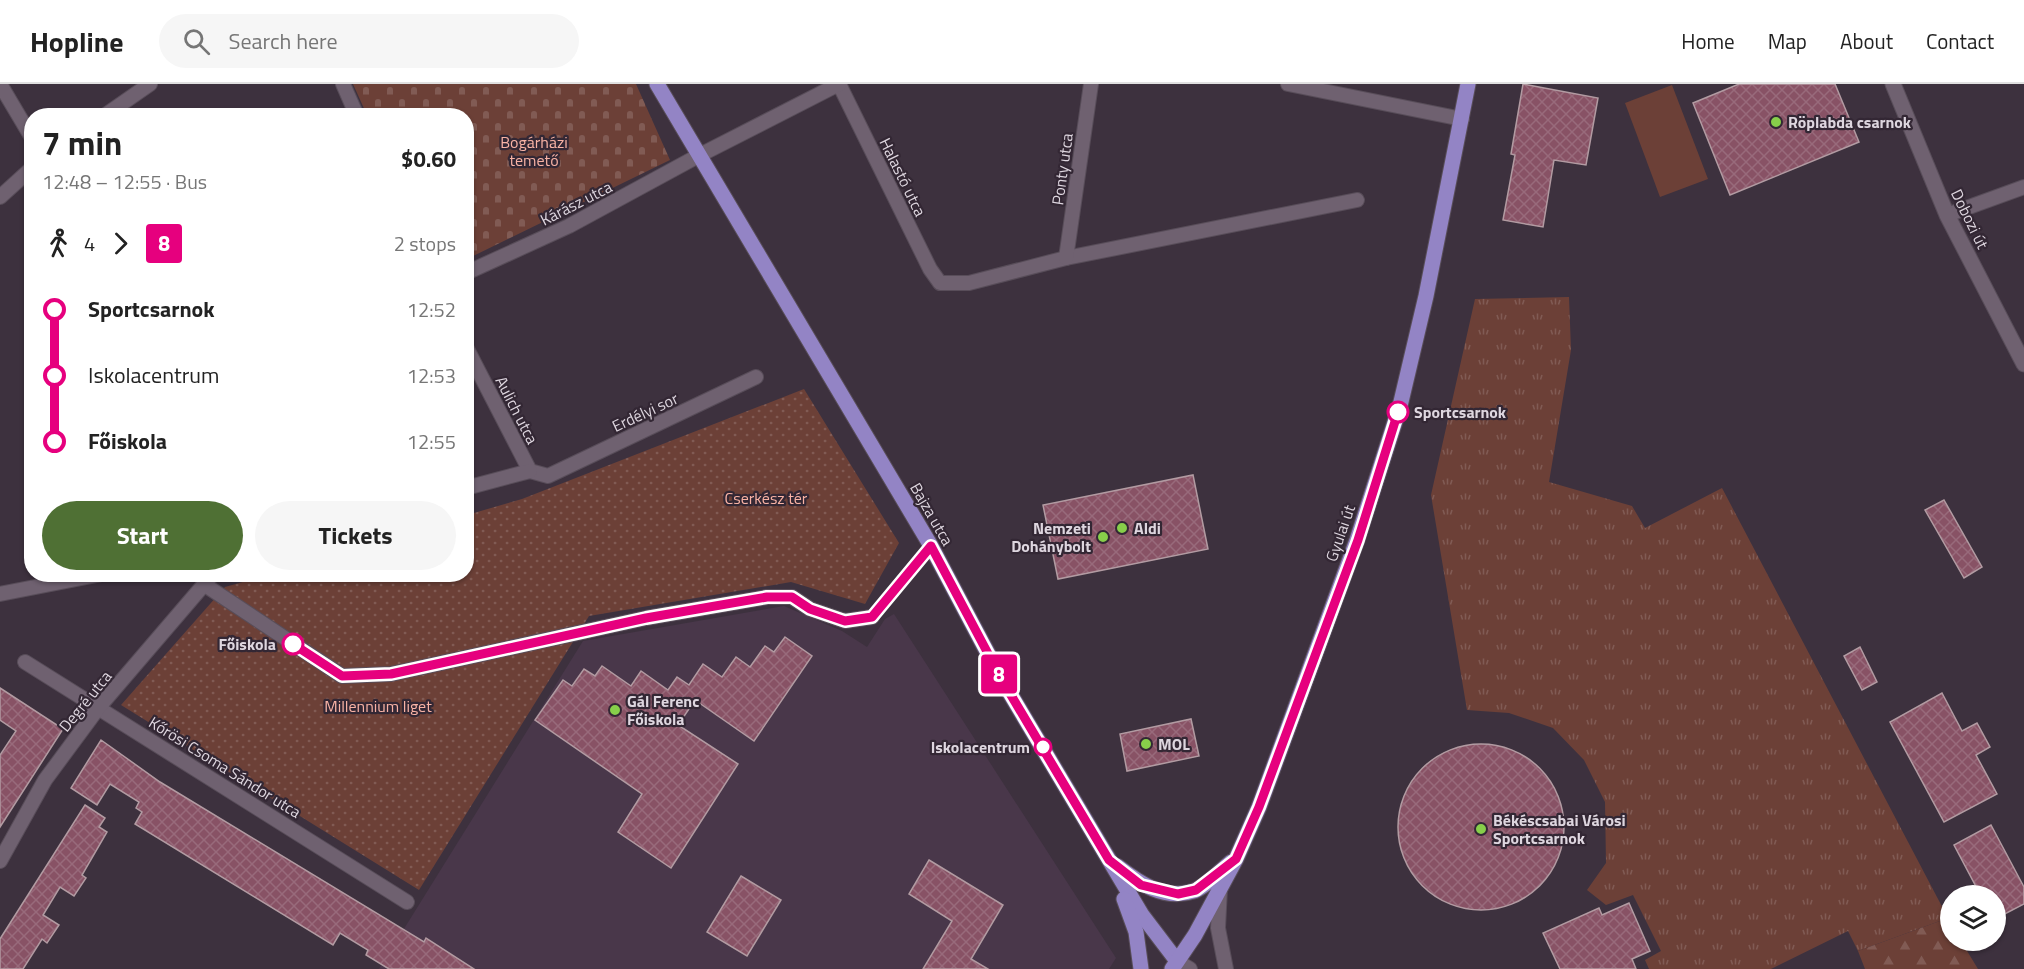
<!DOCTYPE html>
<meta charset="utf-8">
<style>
body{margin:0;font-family:"Titillium Web",sans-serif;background:#f6f6f6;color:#222;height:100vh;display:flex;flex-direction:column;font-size:22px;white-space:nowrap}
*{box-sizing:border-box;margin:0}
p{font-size:20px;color:#767676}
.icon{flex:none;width:33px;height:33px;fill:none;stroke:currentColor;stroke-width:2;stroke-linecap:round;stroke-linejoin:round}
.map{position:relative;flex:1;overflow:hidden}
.side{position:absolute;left:24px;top:24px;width:450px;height:474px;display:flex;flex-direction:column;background:#fff;border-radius:24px;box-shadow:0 2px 4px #0004}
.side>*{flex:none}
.badge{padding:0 12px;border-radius:4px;font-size:21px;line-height:39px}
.fabs{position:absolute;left:1940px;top:801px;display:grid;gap:12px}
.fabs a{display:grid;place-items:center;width:66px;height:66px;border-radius:50%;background:#fff;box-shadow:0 2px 4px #0004;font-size:30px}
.map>.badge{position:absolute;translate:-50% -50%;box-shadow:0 0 0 3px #fff}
.legs{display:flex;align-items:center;gap:9px;height:66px;padding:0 18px;font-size:20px}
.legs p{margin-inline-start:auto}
.headline{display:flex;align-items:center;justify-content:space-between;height:102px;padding:0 18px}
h1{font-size:33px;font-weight:700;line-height:45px}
.button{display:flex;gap:12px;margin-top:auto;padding:12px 18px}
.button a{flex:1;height:69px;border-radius:36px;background:#4f7034;color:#fff;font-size:24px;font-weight:700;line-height:69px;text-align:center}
.button a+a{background:#f6f6f6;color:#222}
ul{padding:0 18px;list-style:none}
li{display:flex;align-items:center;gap:21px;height:66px;font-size:22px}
li i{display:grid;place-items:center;width:9px;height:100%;margin:0 8px;background:currentColor}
li i::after{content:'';width:15px;height:15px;margin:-8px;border:4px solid;border-radius:50%;background:#fff}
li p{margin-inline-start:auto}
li:first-child i{background:linear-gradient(#0000 50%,currentColor 0)}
li:last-child i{background:linear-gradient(currentColor 50%,#0000 0)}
header{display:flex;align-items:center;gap:36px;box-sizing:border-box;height:84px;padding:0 30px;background:#fff;border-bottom:2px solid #e0e0e0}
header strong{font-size:28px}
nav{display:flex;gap:33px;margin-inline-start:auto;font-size:21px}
.search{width:420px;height:54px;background:#f6f6f6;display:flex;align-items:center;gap:15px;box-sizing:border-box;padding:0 21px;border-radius:33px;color:#767676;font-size:22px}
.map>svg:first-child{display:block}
.built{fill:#49374a}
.grass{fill:url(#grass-tufts)}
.forest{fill:url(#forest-firs)}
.cemetery{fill:url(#cemetery-stones)}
.park{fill:url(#park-dots)}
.pitch{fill:#6c4037}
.building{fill:url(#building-cross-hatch);stroke:#b29ba2;stroke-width:1.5}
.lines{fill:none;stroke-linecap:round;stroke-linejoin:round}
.street-casing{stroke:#584d59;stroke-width:16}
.secondary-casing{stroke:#584d59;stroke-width:17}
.primary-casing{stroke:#584d59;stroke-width:17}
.street{stroke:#6f6170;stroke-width:14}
.secondary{stroke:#6f6170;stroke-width:15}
.primary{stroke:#9384c5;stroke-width:15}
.line-1-casing{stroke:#fff;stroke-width:14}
.line-1{stroke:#e6007e;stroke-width:9}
.poi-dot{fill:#87cf4a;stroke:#332734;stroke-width:2}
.stop-1-dot{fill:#fff;stroke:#e6007e;stroke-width:3}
.labels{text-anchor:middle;stroke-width:4.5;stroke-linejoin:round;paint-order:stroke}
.poi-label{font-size:16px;font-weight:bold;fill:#ded6df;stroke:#332734;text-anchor:start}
.park-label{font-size:16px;fill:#f9b3a5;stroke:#332734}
.street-label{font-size:16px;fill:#ded6df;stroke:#332734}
.stop-label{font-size:16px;font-weight:bold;fill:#ded6df;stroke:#332734;text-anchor:end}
</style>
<header>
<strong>Hopline</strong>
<div class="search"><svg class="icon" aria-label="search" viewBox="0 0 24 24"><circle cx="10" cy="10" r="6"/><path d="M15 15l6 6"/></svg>Search here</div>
<nav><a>Home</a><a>Map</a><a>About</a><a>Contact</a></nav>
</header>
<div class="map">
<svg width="2024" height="885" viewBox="0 0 2024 885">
<defs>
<pattern id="grass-tufts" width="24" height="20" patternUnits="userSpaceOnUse" patternTransform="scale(1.5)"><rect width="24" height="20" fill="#6c4037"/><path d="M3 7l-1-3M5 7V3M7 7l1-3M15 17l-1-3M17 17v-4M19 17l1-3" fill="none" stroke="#815b54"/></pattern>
<pattern id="forest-firs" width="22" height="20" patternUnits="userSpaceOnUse" patternTransform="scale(1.5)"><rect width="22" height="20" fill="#6c4037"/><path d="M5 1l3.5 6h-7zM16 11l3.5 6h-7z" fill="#815b54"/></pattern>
<pattern id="cemetery-stones" width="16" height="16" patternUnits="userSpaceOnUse" patternTransform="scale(1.5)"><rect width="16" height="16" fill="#6c4037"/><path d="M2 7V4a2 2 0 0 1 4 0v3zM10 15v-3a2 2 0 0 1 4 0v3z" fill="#815b54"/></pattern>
<pattern id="park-dots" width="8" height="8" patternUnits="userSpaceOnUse" patternTransform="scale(1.5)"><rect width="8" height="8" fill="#6c4037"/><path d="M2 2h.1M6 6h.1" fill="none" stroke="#815b54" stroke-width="1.8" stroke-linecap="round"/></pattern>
<pattern id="building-cross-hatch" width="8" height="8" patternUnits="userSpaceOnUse" patternTransform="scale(1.5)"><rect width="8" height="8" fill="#885265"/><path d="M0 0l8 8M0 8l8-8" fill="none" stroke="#986a7b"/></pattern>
</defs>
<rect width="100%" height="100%" fill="#3d313e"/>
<!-- built -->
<polygon class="built" points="784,522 842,547 867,563 885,535 894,530 1116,874 1109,885 379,885 583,557"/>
<!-- grass -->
<polygon class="grass" points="1569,213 1571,266 1549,398 1632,422 1645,444 1722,404 1948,834 1858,867 1848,847 1771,885 1649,885 1645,876 1661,867 1633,811 1606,821 1587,806 1606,779 1605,718 1584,676 1553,644 1509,629 1467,626 1431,411 1475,215"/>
<!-- forest -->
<polygon class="forest" points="1948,834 1950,856 1961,857 1978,885 1865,885 1858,867"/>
<!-- cemetery -->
<polygon class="cemetery" points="353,0 636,0 670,76 467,175 466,32 367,31"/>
<!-- park -->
<polygon class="park" points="804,305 899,459 865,520 791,498 589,532 419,806 121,621 225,503 267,491 466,490 467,431 522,415"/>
<!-- pitch -->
<polygon class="pitch" points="1672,1 1708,95 1660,113 1625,19"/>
<!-- building -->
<g class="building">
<polygon points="1523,0 1598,14 1586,81 1554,76 1543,143 1503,136 1515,71 1511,70"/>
<polygon points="1739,0 1835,0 1859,58 1730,111 1693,19"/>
<polygon points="1193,391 1208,465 1058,495 1043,421"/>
<polygon points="1944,416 1982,483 1964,494 1925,426"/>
<polygon points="785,553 812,572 754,657 695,616 678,641 738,680 671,784 618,748 642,710 535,636 563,596 572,602 584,585 595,592 602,582 631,602 641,587 668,606 677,593 689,601 703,580 722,593 736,573 750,583 765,562 774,568"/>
<polygon points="1860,563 1877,598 1862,606 1844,572"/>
<polygon points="0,604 63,645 0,743 0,671 16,647 0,636"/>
<polygon points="1942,609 1962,647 1977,639 1990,663 1976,671 1997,710 1944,738 1890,638"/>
<polygon points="1191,635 1199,672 1127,687 1120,650"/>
<polygon points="101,656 160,698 424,858 426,854 474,885 389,885 366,871 368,866 340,849 333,861 135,740 142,728 136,724 139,718 110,700 97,721 71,704"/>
<circle cx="1481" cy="743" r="83"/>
<polygon points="85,721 105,734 99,743 107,748 82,791 86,794 74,812 60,803 43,831 59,841 47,859 42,855 23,885 0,885 0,855"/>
<polygon points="1991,741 2024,803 2024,820 1995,835 1995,812 1981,812 1954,761"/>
<polygon points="929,776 1003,821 971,875 988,885 923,885 952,837 909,810"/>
<polygon points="741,792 781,816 747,872 707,848"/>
<polygon points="1629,819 1650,867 1632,875 1636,885 1560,885 1543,849 1599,824 1602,831"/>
</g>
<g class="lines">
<defs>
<g id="street">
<polyline points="0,0 32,54"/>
<polyline points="343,0 357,32"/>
<polyline points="839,0 930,185 940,199 969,199 1066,174 1357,116"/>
<polyline points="1288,0 1462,35"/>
<polyline points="104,32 150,0"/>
<polyline points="0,113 32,84"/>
<polyline points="1947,131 2024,103"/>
<polyline points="1066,174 1091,0"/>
<polyline points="466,189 569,142 698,72 839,0"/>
<polyline points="466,263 530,387 548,392 756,293"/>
<polyline points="466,404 530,387"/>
<polyline points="205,501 342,592 391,590 646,534 767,513 792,513 810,525 845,537 872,533"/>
<polyline points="0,510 102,490"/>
<polyline points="25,578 407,818"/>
<polyline points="0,777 45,696 99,623 213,490"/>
<polyline points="1220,804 1218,844 1226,885"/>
<polyline points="1177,877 1190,885"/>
</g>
<polyline id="secondary" points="1893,0 1947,131 2024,280"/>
<g id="primary">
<polyline points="657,0 931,462 1002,596 1142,831 1177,877"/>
<path d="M1117,782C1139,799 1164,817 1194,807C1207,802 1220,787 1231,778"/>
<polyline points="1124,815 1136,848 1141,885"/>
<polyline points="1172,885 1195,851 1236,775 1259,723 1357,456 1400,322 1426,212 1468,0"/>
</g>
</defs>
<!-- street casing -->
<use href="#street" class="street-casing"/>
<!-- secondary casing -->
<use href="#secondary" class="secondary-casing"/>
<!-- primary casing -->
<use href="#primary" class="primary-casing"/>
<!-- street -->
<use href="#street" class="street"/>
<!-- secondary -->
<use href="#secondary" class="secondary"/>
<!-- primary -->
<use href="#primary" class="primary"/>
</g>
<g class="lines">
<defs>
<polyline id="line-1" points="293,560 342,592 391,590 646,534 767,513 792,513 810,525 845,537 872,533 931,462 1002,596 1109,776 1141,801 1178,810 1196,806 1236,775 1259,723 1358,456 1398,328"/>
</defs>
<!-- line-1 casing -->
<use href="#line-1" class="line-1-casing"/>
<!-- line-1 -->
<use href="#line-1" class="line-1"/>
</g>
<!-- markers -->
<g class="poi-dot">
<circle cx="1776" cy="38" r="6"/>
<circle cx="1122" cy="444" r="6"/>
<circle cx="1103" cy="453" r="6"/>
<circle cx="615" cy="626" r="6"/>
<circle cx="1146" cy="660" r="6"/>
<circle cx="1481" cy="745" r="6"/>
</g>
<g class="stop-1-dot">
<circle cx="1398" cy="328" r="10"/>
<circle cx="293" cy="560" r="10"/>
<circle cx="1043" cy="663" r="8"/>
</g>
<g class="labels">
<!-- poi labels -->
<g class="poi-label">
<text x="1788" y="44">Röplabda csarnok</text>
<text x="1091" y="450" text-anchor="end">Nemzeti<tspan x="1091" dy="18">Dohánybolt</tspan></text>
<text x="1134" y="450">Aldi</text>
<text x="627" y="623">Gál Ferenc<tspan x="627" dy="18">Főiskola</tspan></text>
<text x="1158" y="666">MOL</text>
<text x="1493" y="742">Békéscsabai Városi<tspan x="1493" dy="18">Sportcsarnok</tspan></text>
</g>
<!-- park labels -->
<g class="park-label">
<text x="534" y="64">Bogárházi<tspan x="534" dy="18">temető</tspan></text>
<text x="766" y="420">Cserkész tér</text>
<text x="378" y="628">Millennium liget</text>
</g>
<!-- street labels -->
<g class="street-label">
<text transform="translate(1062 85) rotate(-82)" y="6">Ponty utca</text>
<text transform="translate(903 93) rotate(64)" y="6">Halastó utca</text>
<text transform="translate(576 119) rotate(-27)" y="6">Kárász utca</text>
<text transform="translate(1970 135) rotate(64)" y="6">Dobozi út</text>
<text transform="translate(517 326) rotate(63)" y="6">Aulich utca</text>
<text transform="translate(645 328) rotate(-25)" y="6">Erdélyi sor</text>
<text transform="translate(932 430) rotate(60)" y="6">Bajza utca</text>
<text transform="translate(1340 449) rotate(-71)" y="6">Gyulai út</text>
<text transform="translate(85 617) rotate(-51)" y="6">Degré utca</text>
<text transform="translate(225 683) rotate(32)" y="6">Kőrösi Csoma Sándor utca</text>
</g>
<!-- stop labels -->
<g class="stop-label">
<text x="1414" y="334" text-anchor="start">Sportcsarnok</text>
<text x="276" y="566">Főiskola</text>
<text x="1030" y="669">Iskolacentrum</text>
</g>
</g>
</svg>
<div class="fabs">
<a><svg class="icon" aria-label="layers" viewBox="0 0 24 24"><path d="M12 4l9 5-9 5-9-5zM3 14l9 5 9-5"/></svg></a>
</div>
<b class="badge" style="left:999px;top:590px;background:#e6007e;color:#fff">8</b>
<section class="side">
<div class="headline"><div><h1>7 min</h1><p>12:48 – 12:55 · Bus</p></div><b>$0.60</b></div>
<div class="legs"><svg class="icon" aria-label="walk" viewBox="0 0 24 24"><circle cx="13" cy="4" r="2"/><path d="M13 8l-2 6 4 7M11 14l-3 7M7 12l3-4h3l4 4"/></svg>4<svg class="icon" aria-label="forward" viewBox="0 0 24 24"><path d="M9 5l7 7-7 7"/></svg><b class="badge" style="background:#e6007e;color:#fff">8</b><p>2 stops</p></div>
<ul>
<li><i style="color:#e6007e"></i><b>Sportcsarnok</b><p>12:52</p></li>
<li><i style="color:#e6007e"></i><span>Iskolacentrum</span><p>12:53</p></li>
<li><i style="color:#e6007e"></i><b>Főiskola</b><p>12:55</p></li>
</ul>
<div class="button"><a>Start</a><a>Tickets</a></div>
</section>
</div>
